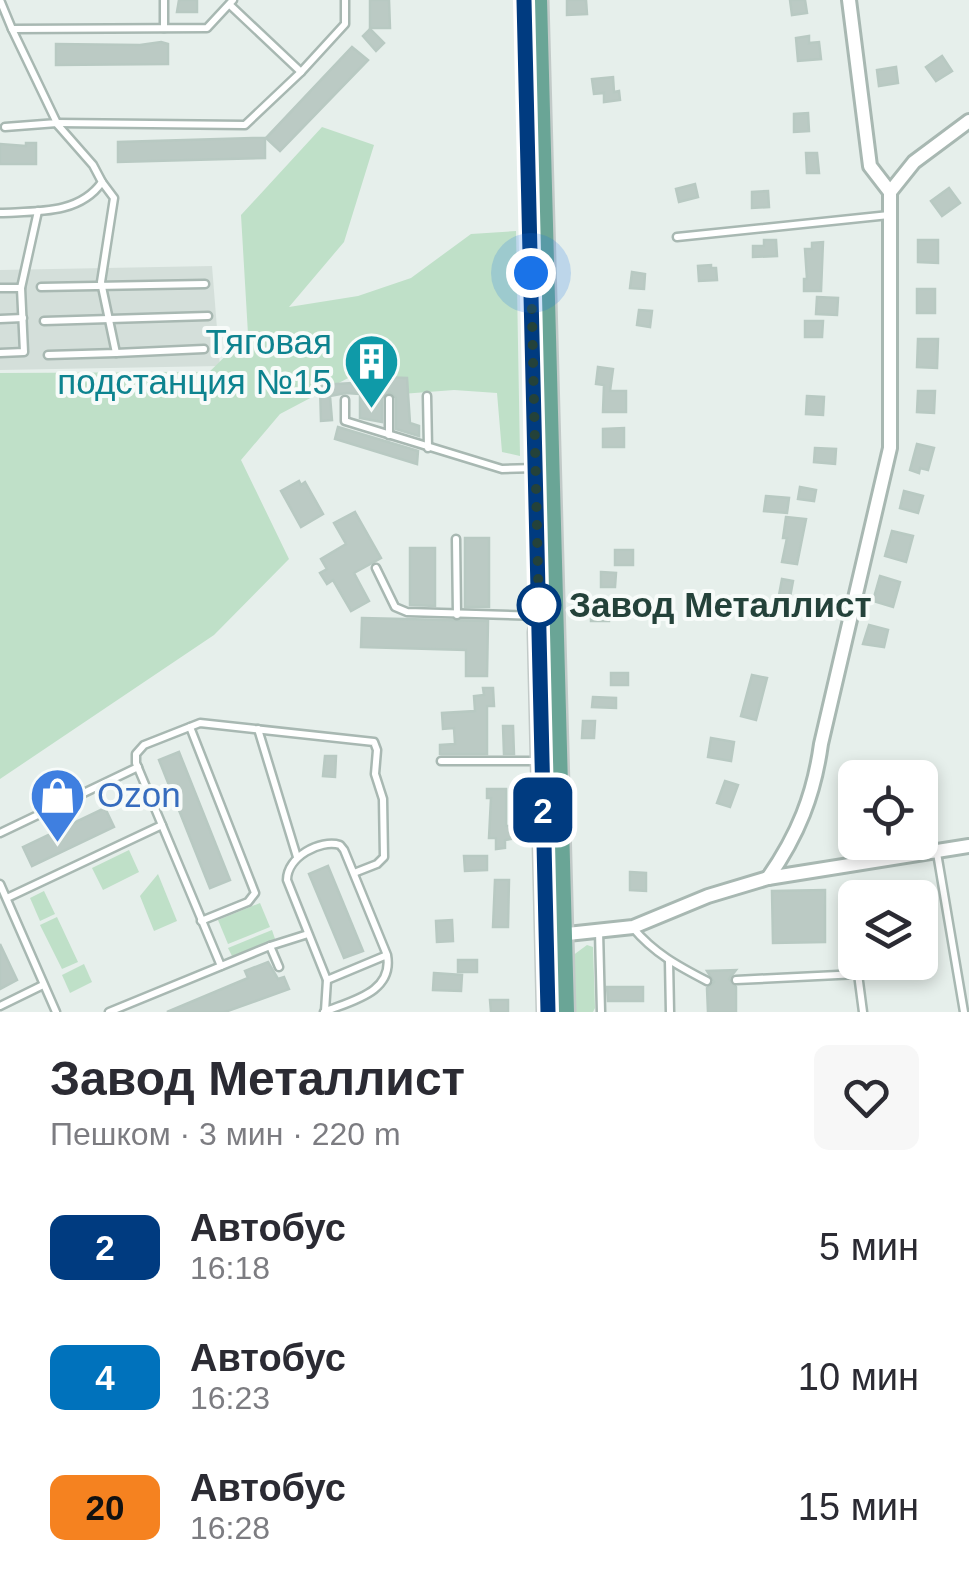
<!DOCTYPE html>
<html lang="ru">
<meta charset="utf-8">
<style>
body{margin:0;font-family:Helvetica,sans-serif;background:#f7f7f7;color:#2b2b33;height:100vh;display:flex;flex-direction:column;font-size:38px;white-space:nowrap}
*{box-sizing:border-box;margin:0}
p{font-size:32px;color:#7c7c81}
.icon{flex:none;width:55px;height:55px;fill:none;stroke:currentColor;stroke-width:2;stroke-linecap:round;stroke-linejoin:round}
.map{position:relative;height:1012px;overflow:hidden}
.side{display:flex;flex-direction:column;background:#fff;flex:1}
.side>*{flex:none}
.badge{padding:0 20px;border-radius:15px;font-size:35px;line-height:65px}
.buttons{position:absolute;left:838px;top:760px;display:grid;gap:20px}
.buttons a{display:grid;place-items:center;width:100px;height:100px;border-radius:15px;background:#fff;box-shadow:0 5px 15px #0003;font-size:50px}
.you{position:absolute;width:50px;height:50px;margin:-25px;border:8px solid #fff;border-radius:50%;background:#1a73e8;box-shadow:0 0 0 15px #1a73e833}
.map>.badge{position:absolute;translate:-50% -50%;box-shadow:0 0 0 5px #fff}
.round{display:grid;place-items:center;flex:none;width:105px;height:105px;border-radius:15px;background:#f7f7f7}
.summary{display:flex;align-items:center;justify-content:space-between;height:170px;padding:0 50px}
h1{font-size:48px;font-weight:700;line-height:75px}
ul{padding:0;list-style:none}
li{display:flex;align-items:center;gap:30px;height:130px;padding:0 50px}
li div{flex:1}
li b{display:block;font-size:38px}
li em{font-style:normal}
li .badge{min-width:110px;font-weight:700;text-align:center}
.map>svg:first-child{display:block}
.built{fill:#d4dfda}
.green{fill:#bfe0c8}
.building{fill:#bbcac4;stroke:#b8c9c2;stroke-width:2.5}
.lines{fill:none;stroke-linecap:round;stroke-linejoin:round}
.lane-casing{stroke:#a8b8b2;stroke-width:11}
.street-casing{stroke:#a8b8b2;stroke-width:18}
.primary-casing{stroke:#c2cac8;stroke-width:25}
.lane{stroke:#fff;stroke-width:6}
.street{stroke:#fff;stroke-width:12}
.primary{stroke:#6aa596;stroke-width:20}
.line-casing{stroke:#fff;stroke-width:22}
.line{stroke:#003b80;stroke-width:15}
.walk{stroke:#24423a;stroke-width:10;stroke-dasharray:0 18}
.stop-dot{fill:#fff;stroke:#003b80;stroke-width:5}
.labels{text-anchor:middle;stroke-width:8;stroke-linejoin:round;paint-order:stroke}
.culture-label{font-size:35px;fill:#0d838f;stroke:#f7fbf9;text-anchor:end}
.stop-label{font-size:35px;font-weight:bold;fill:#24423a;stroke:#f7fbf9;text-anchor:start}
.shop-label{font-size:35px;fill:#366cbe;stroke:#f7fbf9;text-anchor:start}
</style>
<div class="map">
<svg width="969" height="1012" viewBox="0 0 969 1012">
<rect width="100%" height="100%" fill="#e6efeb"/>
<!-- built -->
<polygon class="built" points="212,266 220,366 0,370 0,270"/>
<!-- green -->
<g class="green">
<polygon points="322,127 374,145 344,242 289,307 358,296 411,278 471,234 516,231 520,456 502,452 497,393 454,390 362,397 352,376 280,414 241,460 289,559 214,635 0,779 0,373 198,372 202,379 248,334 241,215"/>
<polygon points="129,850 139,872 103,890 92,868"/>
<polygon points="158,874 177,921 154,931 140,896"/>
<polygon points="44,891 55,914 40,921 30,898"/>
<polygon points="260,903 270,927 228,944 218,920"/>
<polygon points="57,917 78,962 62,969 40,925"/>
<polygon points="272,930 275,939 232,956 228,948"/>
<polygon points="587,945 593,947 595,1008 593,1012 569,1012 568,959"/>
<polygon points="84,964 92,982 70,993 62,975"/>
</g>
<!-- building -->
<g class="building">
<polygon points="179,0 197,0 197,12 177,12"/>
<polygon points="370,0 389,0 390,28 370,28"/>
<polygon points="567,0 586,0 587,14 567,15"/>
<polygon points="790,0 805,0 807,13 792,15"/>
<polygon points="370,29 384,43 376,51 363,36"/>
<polygon points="809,36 809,43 819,42 821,59 798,61 796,38"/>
<polygon points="161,42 168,44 168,64 56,65 56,44 140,45"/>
<polygon points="352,47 368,60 280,151 266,138"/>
<polygon points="942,56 952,71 936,81 926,67"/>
<polygon points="896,67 898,83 879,86 877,70"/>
<polygon points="613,77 614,92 619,91 620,100 604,102 604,93 594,94 592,79"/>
<polygon points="808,113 809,131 794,132 794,114"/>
<polygon points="253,138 265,138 265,158 118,162 118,142"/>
<polygon points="26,143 36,143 36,164 0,164 0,144 26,146"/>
<polygon points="806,153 817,153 819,173 807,173"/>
<polygon points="695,184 698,197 679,202 676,189"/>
<polygon points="949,188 960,203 942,216 931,201"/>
<polygon points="768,191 769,207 752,208 752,192"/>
<polygon points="764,240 776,240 777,256 753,257 753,246 764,246"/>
<polygon points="918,240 938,240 938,263 918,262"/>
<polygon points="823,242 821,291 804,291 804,279 807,279 805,249 812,249 812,243"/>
<polygon points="711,265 711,268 716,268 717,280 699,281 698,266"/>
<polygon points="632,272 645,274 644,289 630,288"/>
<rect x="917" y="289" width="18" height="24"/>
<polygon points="817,297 838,298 837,315 816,314"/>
<polygon points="639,310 652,311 650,327 637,325"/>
<polygon points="805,321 823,321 822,337 805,337"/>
<polygon points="918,339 938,339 937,368 917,367"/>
<polygon points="598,367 613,369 610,391 626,391 626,412 603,412 604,385 596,384"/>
<polygon points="379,377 407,378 410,423 419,426 419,436 396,429 396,398 390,392 382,398 382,422 360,418 360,394 346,393 330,396 332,420 321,421 320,385 370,382"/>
<polygon points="918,391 935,391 934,413 917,412"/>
<polygon points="807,396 824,397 823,415 806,414"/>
<polygon points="338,427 418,451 417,464 335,439"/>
<polygon points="624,428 624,447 603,447 603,429"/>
<polygon points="917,444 934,448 928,470 920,468 919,473 910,470"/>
<polygon points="815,448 836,449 835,464 814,462"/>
<polygon points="299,481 301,485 305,482 323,514 301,527 281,491"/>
<polygon points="800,487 816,490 814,501 798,499"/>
<polygon points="904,491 923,496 918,513 900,508"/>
<polygon points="766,496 789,498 787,513 764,511"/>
<polygon points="355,512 381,558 354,573 369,601 351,611 333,580 327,584 320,573 327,569 321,559 346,544 334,523"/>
<polygon points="786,517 806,519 797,564 782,562 787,538 783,538"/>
<polygon points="892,531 913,536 906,562 885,556"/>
<rect x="465" y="538" width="24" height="69"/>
<polygon points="410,548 435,548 435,606 410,605"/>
<rect x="615" y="550" width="18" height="15"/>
<polygon points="601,572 616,573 615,587 601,587"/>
<polygon points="880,576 900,582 893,607 873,601"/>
<polygon points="782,579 793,581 788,608 777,606"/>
<polygon points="591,605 600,605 600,612 609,612 609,621 591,621"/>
<polygon points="362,618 488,621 487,676 466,676 466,650 361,647"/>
<polygon points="869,625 888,630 884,647 863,644"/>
<rect x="611" y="673" width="17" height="12"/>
<polygon points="752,675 767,678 756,720 741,716"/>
<polygon points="483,688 493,688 494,706 487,706 487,754 440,754 440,745 455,744 454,728 443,729 442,713 475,711 474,696 484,695"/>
<polygon points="593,697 616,698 616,708 592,707"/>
<polygon points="583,721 595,721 594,738 582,738"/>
<polygon points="503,726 513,726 514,754 504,754"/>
<polygon points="711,738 734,742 731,761 708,757"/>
<polygon points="179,752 230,880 210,888 159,760"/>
<polygon points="325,756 336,756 335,777 323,776"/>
<polygon points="725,781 738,785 730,807 717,803"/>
<polygon points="487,789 506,789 506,826 510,826 511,839 505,840 505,848 496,849 496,838 489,838 491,798 487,798"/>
<polygon points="925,802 930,833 920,835 920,803"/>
<polygon points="105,808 114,827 32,866 23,847"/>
<polygon points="850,811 855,811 855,842 874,842 874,847 844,852"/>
<polygon points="464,856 487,856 487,870 465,871"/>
<polygon points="328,866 363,951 344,958 309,874"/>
<polygon points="630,872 646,873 646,891 630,890"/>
<polygon points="495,880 509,880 508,927 493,927"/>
<polygon points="825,890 825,942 773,943 772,891"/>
<polygon points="452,920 453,941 437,942 436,921"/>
<polygon points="0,944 17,980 0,989"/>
<rect x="458" y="960" width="19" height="12"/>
<polygon points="268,962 278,979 284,977 289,989 225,1012 167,1012 248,978 245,971"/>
<polygon points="736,970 729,979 736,987 736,1012 708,1012 707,988 714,982 707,971"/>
<polygon points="434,973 462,975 461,991 433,990"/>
<polygon points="607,987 643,987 643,1001 608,1001"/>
<polygon points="490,1000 508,1000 508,1012 491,1012"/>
</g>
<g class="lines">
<defs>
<g id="lane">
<polyline points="0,0 12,29 207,28 233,0"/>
<polyline points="164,0 164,28"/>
<polyline points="230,5 301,72"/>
<polyline points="57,123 245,125 301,72 345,24 345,0"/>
<polyline points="5,127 57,123 12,29"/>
<path d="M0,213C36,211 79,215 102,182L93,165L57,124"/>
<polyline points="677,237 889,215"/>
<polyline points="41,287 205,284"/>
<polyline points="0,288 21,288"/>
<polyline points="0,319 23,318"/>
<polyline points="44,321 208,316"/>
<polyline points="0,353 24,352 21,288 38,211"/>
<polyline points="116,353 204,349"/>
<polyline points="48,355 116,353 101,282 114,198 102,182"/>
<polyline points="427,396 428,448"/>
<polyline points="345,400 345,421 502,469 536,468"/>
<polyline points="389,435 389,399"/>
<polyline points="456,539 457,615"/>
<polyline points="376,568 395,607 407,612 539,616"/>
<polyline points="190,727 255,893 248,902 201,921"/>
<polyline points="258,729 297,857"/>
<polyline points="441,761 536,761"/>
<polyline points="0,833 138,767"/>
<polyline points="937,853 964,1012"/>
<polyline points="0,884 56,1012"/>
<polyline points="7,898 162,825"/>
<path d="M633,928C654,953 678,966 707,981"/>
<polyline points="599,931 601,1012"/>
<polyline points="270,946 279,967"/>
<polyline points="669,961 670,1012"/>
<polyline points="221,966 136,763 136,754 144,745 200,723 374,742 377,750 375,774 383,799 384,857 377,864 354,873"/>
<polyline points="736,980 858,974 863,1012"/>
<polyline points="0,1006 43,985"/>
<polyline points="325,1011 327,980"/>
<polyline points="109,1012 270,946 308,934"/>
<path d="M324,1012C350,1001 394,993 387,955L344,850L340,845C320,839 287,857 287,880L327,980L387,955"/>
</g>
<g id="street">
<polyline points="890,192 914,162 969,121"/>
<path d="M768,878C798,835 814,795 821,744L890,448V192L870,166L849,0"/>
<polyline points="558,935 633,927 708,896 768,878 969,846"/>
</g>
<g id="primary">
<polyline points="537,0 564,1012"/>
<polyline points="539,632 548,1012"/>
</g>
</defs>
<!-- lane casing -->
<use href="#lane" class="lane-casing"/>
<!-- street casing -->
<use href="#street" class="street-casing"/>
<!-- primary casing -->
<use href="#primary" class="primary-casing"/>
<!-- lane -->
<use href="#lane" class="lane"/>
<!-- street -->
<use href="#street" class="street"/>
<!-- primary -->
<use href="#primary" class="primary"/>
</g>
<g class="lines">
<defs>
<polyline id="line" points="524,0 548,1012"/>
</defs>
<!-- line casing -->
<use href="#line" class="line-casing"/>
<!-- line -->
<use href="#line" class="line"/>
<!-- walk -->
<polyline class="walk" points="531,273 539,616 539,605"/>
</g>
<!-- icons -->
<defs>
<symbol id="building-pin" viewBox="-11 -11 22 30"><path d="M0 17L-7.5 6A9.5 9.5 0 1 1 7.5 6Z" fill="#0f9aa8" stroke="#f7fbf9"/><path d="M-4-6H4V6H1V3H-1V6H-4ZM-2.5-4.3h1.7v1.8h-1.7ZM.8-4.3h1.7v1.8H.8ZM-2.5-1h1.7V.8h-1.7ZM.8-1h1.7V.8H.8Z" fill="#fff"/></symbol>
<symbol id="shop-pin" viewBox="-11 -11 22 30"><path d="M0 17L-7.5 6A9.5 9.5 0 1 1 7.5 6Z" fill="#3f7fe0" stroke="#f7fbf9"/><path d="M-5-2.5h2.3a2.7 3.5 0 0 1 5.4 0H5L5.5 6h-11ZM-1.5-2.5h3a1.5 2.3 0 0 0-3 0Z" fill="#fff"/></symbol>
</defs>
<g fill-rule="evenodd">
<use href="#building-pin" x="340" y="330" width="63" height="86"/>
<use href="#shop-pin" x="26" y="764" width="63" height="86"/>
</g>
<!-- markers -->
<circle class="stop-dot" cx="539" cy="605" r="20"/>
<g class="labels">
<!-- culture labels -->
<g class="culture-label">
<text x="332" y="354">Тяговая<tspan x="332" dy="40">подстанция №15</tspan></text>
</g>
<!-- stop labels -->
<g class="stop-label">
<text x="569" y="617">Завод Металлист</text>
</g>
<!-- shop labels -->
<g class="shop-label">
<text x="97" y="807">Ozon</text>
</g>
</g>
</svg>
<div class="buttons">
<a><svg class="icon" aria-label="locate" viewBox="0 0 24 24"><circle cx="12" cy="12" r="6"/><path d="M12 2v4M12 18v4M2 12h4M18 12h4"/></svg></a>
<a><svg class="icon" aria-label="layers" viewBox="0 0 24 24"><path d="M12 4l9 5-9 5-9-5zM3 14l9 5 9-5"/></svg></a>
</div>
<div class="you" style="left:531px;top:273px"></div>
<b class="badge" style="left:543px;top:810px;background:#003b80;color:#fff">2</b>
</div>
<section class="side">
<div class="summary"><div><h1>Завод Металлист</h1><p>Пешком · 3 мин · 220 m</p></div><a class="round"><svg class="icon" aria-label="heart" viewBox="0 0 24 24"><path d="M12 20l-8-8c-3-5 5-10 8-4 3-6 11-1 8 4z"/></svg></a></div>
<ul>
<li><span class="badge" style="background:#003b80;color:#fff">2</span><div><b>Автобус</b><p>16:18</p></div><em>5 мин</em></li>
<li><span class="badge" style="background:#0072bc;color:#fff">4</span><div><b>Автобус</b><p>16:23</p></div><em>10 мин</em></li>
<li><span class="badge" style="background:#f58220;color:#111">20</span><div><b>Автобус</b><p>16:28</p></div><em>15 мин</em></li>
</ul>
</section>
